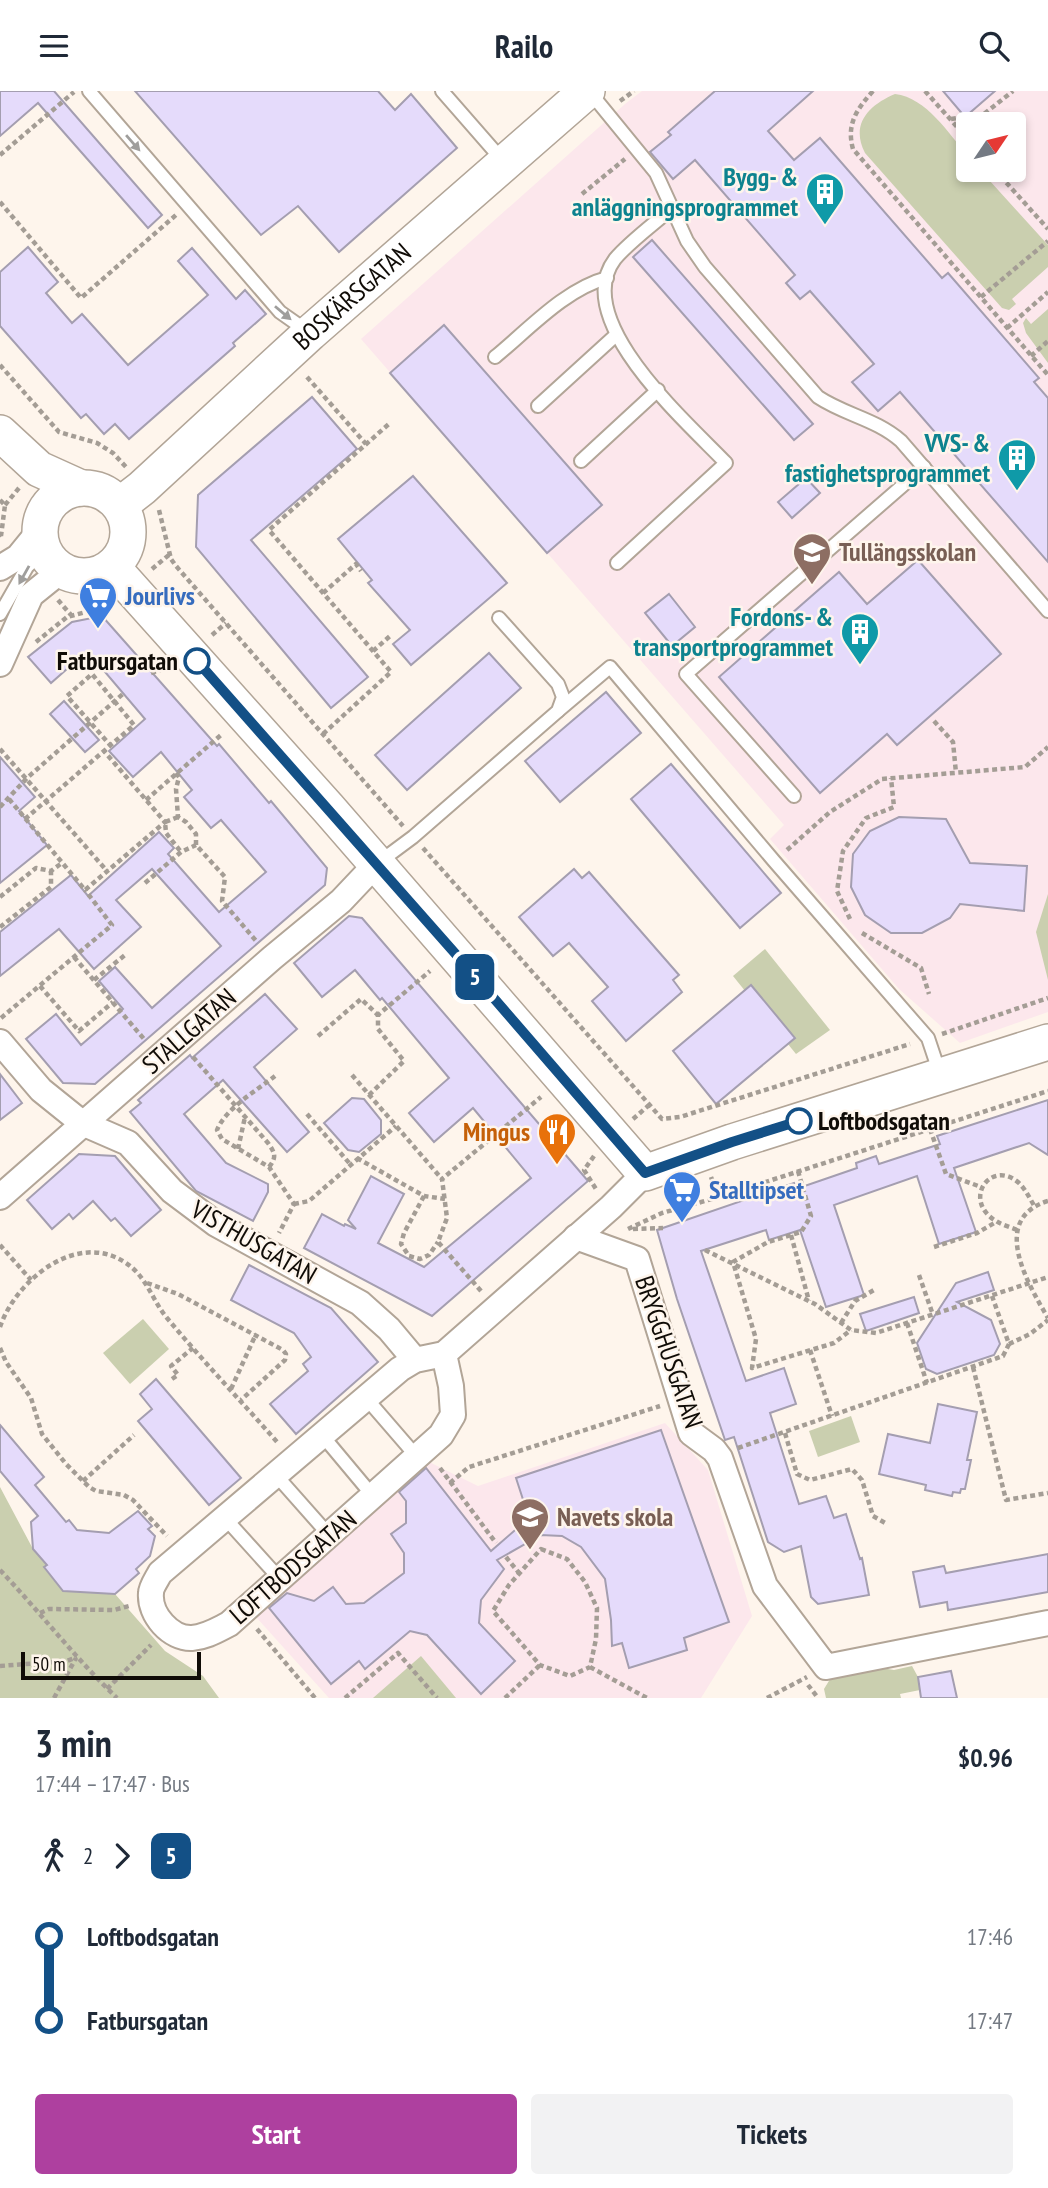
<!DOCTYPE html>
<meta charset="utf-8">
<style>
body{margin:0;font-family:"PT Sans Narrow",sans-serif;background:#f2f2f3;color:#1f2937;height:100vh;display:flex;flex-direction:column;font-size:26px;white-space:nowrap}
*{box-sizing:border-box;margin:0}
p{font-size:23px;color:#747a83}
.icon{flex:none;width:38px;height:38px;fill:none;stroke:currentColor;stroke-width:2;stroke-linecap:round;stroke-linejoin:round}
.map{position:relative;height:1607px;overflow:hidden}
.details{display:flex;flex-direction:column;background:#fff;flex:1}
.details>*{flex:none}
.badge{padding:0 14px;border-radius:10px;font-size:24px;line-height:46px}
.needle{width:46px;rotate:55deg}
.fabs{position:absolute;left:956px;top:21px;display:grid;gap:14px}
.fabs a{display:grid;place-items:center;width:70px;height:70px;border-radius:7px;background:#fff;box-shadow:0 4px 10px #0003;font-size:35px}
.scale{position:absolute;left:21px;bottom:18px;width:180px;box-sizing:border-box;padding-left:7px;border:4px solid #100c07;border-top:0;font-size:19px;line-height:24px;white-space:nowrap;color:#100c07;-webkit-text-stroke:5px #fef5ec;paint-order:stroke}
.map>.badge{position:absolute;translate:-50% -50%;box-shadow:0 0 0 4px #fff}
.legs{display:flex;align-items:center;gap:10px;height:77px;padding:0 35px;font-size:23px}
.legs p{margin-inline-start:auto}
.overview{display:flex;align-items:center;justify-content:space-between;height:119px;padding:0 35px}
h1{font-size:38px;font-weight:700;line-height:52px}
.cta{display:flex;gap:14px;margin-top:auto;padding:14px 35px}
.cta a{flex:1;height:80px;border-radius:7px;background:#ae409f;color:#fff;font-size:28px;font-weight:700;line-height:80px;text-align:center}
.cta a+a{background:#f2f2f3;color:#1f2937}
ul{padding:0 35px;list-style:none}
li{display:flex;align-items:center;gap:24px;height:84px;font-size:26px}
li i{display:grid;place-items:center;width:10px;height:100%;margin:0 9px;background:currentColor}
li i::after{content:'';width:18px;height:18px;margin:-9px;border:5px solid;border-radius:50%;background:#fff}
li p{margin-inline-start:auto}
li:first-child i{background:linear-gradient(#0000 50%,currentColor 0)}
li:last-child i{background:linear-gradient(currentColor 50%,#0000 0)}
header{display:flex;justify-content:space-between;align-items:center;height:91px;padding:0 35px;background:#fff;font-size:32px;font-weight:700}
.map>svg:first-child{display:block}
.education{fill:#fce7ec;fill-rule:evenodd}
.green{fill:#cacfaf}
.building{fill:#e5dbfb;stroke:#a49eb0;stroke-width:2}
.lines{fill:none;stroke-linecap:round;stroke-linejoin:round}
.lane-casing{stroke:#b2a597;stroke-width:16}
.street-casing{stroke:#b2a597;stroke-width:28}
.secondary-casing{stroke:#b2a597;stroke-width:38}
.path{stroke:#a49d95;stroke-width:4.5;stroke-dasharray:5 3.5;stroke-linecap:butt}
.lane{stroke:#fff;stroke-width:12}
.street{stroke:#fff;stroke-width:24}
.secondary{stroke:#fff;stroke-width:35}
.oneway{fill:#9f9e9c}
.line-1-casing{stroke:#fff;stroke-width:16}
.line-1{stroke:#135086;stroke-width:10}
.stop-1-dot{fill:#fff;stroke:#135086;stroke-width:3.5}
.labels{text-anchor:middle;stroke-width:5;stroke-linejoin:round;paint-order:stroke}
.culture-label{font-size:26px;font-weight:bold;fill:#0d838f;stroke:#fef5ec;text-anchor:end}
.street-label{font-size:26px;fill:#100c07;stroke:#fef5ec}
.education-label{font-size:26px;font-weight:bold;fill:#785e54;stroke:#fef5ec;text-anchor:start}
.shop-label{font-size:26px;font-weight:bold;fill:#366cbe;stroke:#fef5ec;text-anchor:start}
.stop-label{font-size:26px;font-weight:bold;fill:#100c07;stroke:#fef5ec;text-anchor:end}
.food-label{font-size:26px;font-weight:bold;fill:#c56008;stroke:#fef5ec;text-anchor:end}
</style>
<header><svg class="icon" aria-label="menu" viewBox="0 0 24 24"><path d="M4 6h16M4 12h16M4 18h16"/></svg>Railo<svg class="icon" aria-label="search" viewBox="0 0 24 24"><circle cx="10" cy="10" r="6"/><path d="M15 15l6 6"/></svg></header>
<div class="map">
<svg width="1048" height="1607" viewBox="0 0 1048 1607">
<rect width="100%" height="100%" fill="#fef5ec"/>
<!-- education -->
<g class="education">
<path d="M642,0H1048V921L960,952L899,898L770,748L784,734L361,248L625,13ZM968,33H1013V79H968Z"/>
<polygon points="665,1332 708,1379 752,1525 701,1607 329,1607 256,1526 425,1369 478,1395"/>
</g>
<!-- green -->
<g class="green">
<path d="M895,3C927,7 948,42 968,65V79H980L1048,154V176L1012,208L1016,213L1009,219L1002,217L865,62C850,33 869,14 895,3Z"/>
<polygon points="1048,218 1048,272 1026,242 1023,232 1026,227 1031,233"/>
<polygon points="1048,803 1048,889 1036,841"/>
<polygon points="765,858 830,939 796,963 733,885"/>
<polygon points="143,1228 169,1258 130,1293 103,1262"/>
<polygon points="851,1325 860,1351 818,1366 809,1340"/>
<polygon points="0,1396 33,1458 47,1474 44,1477 63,1500 115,1503 165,1560 203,1585 219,1607 0,1607"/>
<polygon points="421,1565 456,1607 373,1607"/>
<polygon points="858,1573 894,1579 912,1575 918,1586 920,1599 900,1603 901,1607 826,1607 824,1598 835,1580"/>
</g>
<!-- building -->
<g class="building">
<polygon points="0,0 54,0 162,124 148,137 38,12 0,45"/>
<polygon points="135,0 378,0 395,19 411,3 457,57 339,161 298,115 261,144"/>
<polygon points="715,0 813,0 768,40 794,69 820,47 942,187 948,182 1039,287 1034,291 1048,307 1048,471 900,301 878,320 852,291 874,273 810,200 800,208 786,192 795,184 695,69 673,88 650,61 671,44 668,41"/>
<polygon points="943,0 995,0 965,26"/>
<polygon points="652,149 813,333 794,349 633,166"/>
<polygon points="28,156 58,191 46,202 72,232 82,223 128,274 208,204 178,170 192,157 236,208 245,199 266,223 233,252 235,255 129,348 115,333 104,343 86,323 81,327 0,235 0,181"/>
<polygon points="444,234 602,414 547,462 390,282"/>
<polygon points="312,306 357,358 251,449 368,586 331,617 196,456 198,404"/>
<polygon points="413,385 507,492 411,574 393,553 410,539 368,492 372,489 338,448"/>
<polygon points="806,387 820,402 792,427 778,411"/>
<polygon points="918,469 1001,563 897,654 887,643 820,702 719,586 839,481 867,513"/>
<polygon points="669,503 695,536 672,555 645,522"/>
<polygon points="102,525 217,655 219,653 269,712 271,710 327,777 325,794 95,993 63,992 26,948 56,923 81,954 123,918 99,890 115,876 152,917 221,855 152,778 116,809 141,836 94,878 59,838 0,885 0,841 71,784 88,805 159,741 174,757 168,763 219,821 266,781 221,729 211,737 184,706 192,699 161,661 133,686 109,660 145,628 100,575 97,578 84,563 51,592 28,566 72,531"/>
<polygon points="489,562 521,597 407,699 375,664"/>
<polygon points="606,601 641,642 560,711 525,670"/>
<polygon points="64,610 99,649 85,661 50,623"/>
<polygon points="0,666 35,706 19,720 47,754 0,792"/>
<polygon points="671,673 781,802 740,837 631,708"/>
<polygon points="899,726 946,728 970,772 1027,775 1024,820 960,813 950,827 922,842 891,842 865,824 851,796 853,763 870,740"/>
<polygon points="574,778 582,787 589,781 679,884 673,889 682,901 626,950 592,910 608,896 569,852 553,865 519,826"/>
<polygon points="349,825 362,827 588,1090 432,1225 304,1157 322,1123 344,1135 345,1133 356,1138 348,1129 371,1085 404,1103 378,1152 424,1176 531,1087 473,1017 434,1051 409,1022 449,987 382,907 380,909 355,879 322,906 294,872"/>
<polygon points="751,894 795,947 716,1013 673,960"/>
<polygon points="265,903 297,938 254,976 309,1041 287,1061 223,989 184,1023 226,1072 268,1093 268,1101 253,1130 196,1100 130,1021 141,1012 138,1009 190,964 192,967"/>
<polygon points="0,983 22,1012 0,1029"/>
<polygon points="352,1007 364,1008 381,1029 381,1043 359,1061 348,1059 324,1032"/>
<polygon points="1048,1009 1048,1064 1029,1052 954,1077 976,1141 939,1153 917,1085 834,1114 864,1204 826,1216 800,1139 769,1149 766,1139 701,1160 746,1290 784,1277 796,1313 770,1322 799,1413 826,1405 834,1427 846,1423 860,1468 862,1467 869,1504 818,1513 811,1506 801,1455 784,1461 768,1451 734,1346 725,1349 677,1208 657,1139 794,1092 796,1098 857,1077 856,1072 876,1065 879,1073 940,1053 937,1045"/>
<polygon points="79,1063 115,1065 161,1119 131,1145 115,1127 111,1130 93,1110 73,1128 69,1123 52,1138 27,1109"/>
<polygon points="249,1174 331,1217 378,1271 296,1343 270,1313 308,1280 303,1273 311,1266 294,1242 231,1209"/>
<polygon points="988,1181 994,1199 957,1211 991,1229 1000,1253 994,1264 937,1283 926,1278 917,1252 956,1192"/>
<polygon points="914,1206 919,1222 866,1240 860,1223"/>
<polygon points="156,1288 241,1387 209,1414 138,1330 152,1318 140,1303"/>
<polygon points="938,1313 977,1321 967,1369 971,1369 965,1398 961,1398 960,1402 953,1401 952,1405 925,1399 926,1394 879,1383 888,1343 930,1352"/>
<polygon points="0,1334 44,1386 35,1394 66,1431 69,1429 77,1439 109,1442 138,1420 152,1435 148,1438 155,1445 150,1465 136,1478 139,1482 115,1503 63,1500 44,1476 47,1474 33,1458 31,1431 38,1425 0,1380"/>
<polygon points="661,1339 729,1531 684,1547 687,1559 629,1577 622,1552 612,1555 611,1529 605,1488 581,1456 562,1445 541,1444 497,1469 504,1478 481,1509 479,1532 515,1570 481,1603 427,1544 410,1540 365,1578 359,1570 331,1593 269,1517 287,1502 314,1510 333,1496 346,1513 364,1512 404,1482 404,1462 391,1443 406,1432 406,1410 399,1401 426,1377 491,1460 529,1427 516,1387"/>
<polygon points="1048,1463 1048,1501 948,1519 947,1511 920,1516 913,1481 944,1475 946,1482"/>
<polygon points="951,1580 957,1607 921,1607 918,1586"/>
</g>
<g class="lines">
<defs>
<g id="lane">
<polyline points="89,0 280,221 307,240"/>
<polyline points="442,0 504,71"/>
<path d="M589,0L656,82L687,150L705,176L818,306C845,324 876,328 901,350L1048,520"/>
<path d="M495,266C528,239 565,198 607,187"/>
<polyline points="538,315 616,244"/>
<polyline points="581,370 658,299"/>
<path d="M617,472L726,372C688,332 569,229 615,168C628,152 655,132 671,118"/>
<polyline points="0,523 27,476 45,459"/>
<polyline points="558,620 610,576 774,770 928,947 940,983"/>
<polyline points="794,705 686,583 924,376"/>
<polyline points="378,772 413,746 558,620 563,606 558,593 499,527"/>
<polyline points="366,1307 417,1366"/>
<polyline points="322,1344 373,1405"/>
<polyline points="275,1383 329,1444"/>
<polyline points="224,1426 280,1488"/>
</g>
<g id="street">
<polyline points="0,477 18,466 40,439"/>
<polyline points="0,573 31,504 62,479"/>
<polyline points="0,951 41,999 82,1032 128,1052 172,1100 216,1133 360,1212 389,1238 415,1269"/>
<polyline points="0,1106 272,867 341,810 376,773"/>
<polyline points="576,1146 637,1168 691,1342 714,1359 720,1367 765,1495 826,1576 1048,1532"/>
<path d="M444,1263L451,1295L453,1324L441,1344L229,1533C217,1539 206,1546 192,1547C171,1548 149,1524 151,1502C151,1496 157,1488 160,1482L400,1278L415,1269L444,1263L611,1116L645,1082"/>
</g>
<g id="secondary">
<polyline points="0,342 39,378 81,397"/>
<circle cx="84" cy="441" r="44"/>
<path id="s1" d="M120,414L142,397L310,242L587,0"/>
<polyline points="112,476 328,717 645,1082 732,1051 1048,951"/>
</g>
</defs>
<!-- lane casing -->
<use href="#lane" class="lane-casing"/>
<!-- street casing -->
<use href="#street" class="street-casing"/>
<!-- secondary casing -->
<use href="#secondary" class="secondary-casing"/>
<!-- path -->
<g class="path">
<path d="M873,0C857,18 846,33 853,58L1048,284"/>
<polyline points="925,0 968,48"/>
<polyline points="620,10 634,0"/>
<polyline points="951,28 984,23 1013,0"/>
<polyline points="0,64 74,1"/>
<polyline points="995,79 1048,138"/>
<polyline points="582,103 625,68"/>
<polyline points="0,111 81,207 176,124"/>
<polyline points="981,206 1048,150"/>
<polyline points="1007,237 1048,201"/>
<polyline points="1031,265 1048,250"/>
<polyline points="0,274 59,341 97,352 113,362 126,376"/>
<polyline points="307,286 366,353"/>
<polyline points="0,409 5,414 1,445 3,448"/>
<polyline points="5,414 19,397"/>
<polyline points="159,419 171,468 176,475 403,735"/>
<polyline points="152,478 170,463"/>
<polyline points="323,502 356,473 361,480"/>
<polyline points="58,509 71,524"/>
<polyline points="212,544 226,532"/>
<polyline points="36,551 67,526 108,515"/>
<polyline points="373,560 390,545"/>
<polyline points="151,582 163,578"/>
<polyline points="934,630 953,651 956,682"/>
<polyline points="323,643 391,581 269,439 390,332"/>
<polyline points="0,658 107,780"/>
<polyline points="176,682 179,686 176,698 178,726 186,731 196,743 196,754 225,786 222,810 257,851"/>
<polyline points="9,708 85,799 165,731 104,660"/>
<polyline points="146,709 221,644"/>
<polyline points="0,716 27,687 124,602"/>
<polyline points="178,726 165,731 166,742 181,761"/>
<polyline points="25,728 134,634 92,583 67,605 111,655"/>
<polyline points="423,757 662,1028 680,1026 910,953"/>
<polyline points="787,759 830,721 882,688 1025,676 1048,656"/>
<polyline points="145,792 181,761 196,754"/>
<polyline points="0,806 36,777 51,780 62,772"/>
<polyline points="850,828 837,800 843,760 866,727 894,716 891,687"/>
<polyline points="0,836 51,796 51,780"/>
<polyline points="862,842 921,877 929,903"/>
<polyline points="74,866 144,948"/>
<polyline points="94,889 125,864"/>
<polyline points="40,895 79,940 113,911"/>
<polyline points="1,927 112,834 85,799"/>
<polyline points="942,943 1048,907"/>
<polyline points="318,945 361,908 378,924"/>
<path d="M193,966L268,1052C275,1062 277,1066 269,1076"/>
<polyline points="352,984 442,1088"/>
<path d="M275,985C256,1000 226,1017 217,1039L222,1048L269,1076L294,1113L279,1142"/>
<polyline points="369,1004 404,970 378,938 378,924 430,880"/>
<polyline points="307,1023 350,1073"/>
<polyline points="633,1028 648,1015"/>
<polyline points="930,1038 946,1083 981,1096"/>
<polyline points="238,1058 245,1026"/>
<polyline points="594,1065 584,1079 596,1098"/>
<polyline points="357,1067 424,1105 445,1108"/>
<polyline points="798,1080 811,1125 801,1141 768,1151 733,1171 756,1248 752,1277 834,1252 851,1239"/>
<polyline points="711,1086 719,1106"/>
<polyline points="424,1105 404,1142 401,1153 409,1165 420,1168 429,1164 438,1151"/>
<path d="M1048,1110C989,1128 1028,1193 1048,1227"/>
<polyline points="294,1113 309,1110 396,1035"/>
<polyline points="628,1138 662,1122 719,1106 1048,1000"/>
<polyline points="633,1138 663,1137"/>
<path d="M1017,1139C1010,1136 1002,1134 996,1130C961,1109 991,1067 1019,1092C1026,1099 1030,1108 1035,1116"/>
<polyline points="791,1144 809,1210"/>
<polyline points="0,1154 31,1189"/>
<polyline points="934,1156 977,1142 996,1131"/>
<polyline points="705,1159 815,1213 851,1239 876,1242 1048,1186"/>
<polyline points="919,1184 933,1224"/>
<polyline points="147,1192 178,1203 283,1259 286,1263 285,1269 241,1309"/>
<polyline points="481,1200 438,1151 447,1127 442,1088 541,1006"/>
<polyline points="841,1232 855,1210 874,1199"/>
<polyline points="907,1232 927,1292"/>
<path d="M0,1236C16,1189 77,1139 126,1172C147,1186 152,1209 167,1227C203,1270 241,1310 278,1352"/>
<polyline points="1009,1253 1030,1243 1048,1229"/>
<polyline points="0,1257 6,1271 31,1307 42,1343 66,1373 89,1396 96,1400 124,1404 133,1409 167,1445"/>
<polyline points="810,1259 832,1325"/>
<polyline points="973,1276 1006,1409 1048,1402"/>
<polyline points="172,1288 178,1284 171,1275 193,1257"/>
<polyline points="231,1298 256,1243"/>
<polyline points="785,1342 797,1383 810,1389 852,1378 862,1389 873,1425 887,1433"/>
<polyline points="738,1357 1003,1265 1009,1253 992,1205"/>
<polyline points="440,1377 496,1452"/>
<polyline points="83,1390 134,1344"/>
<polyline points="450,1392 469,1376 660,1315"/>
<polygon points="541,1458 567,1468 585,1491 597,1517 596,1548 590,1576 570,1585 540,1574 493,1520 509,1494"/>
<polyline points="506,1466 519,1482"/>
<path d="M0,1479C40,1521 75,1567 117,1607"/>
<polyline points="40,1522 49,1518 114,1519 129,1515"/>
<polyline points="257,1538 315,1607"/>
<polyline points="0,1575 67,1570 77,1566"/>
<polyline points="590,1576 647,1607"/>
<polyline points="808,1594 818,1607"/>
<polyline points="107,1598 151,1554"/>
<polyline points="54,1607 76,1567"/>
<polyline points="345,1607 398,1562 437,1607"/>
<polyline points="505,1607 540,1574"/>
<polyline points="767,1607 807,1586"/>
</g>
<!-- lane -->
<use href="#lane" class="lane"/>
<!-- street -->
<use href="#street" class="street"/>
<!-- secondary -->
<use href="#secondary" class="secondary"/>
</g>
<!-- one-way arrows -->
<defs><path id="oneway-solid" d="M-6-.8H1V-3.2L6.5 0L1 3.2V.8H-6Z" transform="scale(1.75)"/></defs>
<g class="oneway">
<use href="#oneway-solid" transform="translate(133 52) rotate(49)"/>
<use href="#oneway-solid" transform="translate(283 222) rotate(40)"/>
<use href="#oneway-solid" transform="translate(24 484) rotate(119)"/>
</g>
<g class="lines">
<defs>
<polyline id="line-1" points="197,570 453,860 645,1082 732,1051 799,1030"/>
</defs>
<!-- line-1 casing -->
<use href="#line-1" class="line-1-casing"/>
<!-- line-1 -->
<use href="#line-1" class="line-1"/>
</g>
<!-- icons -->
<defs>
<symbol id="building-pin" viewBox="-11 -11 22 30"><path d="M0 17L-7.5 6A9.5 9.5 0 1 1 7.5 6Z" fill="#0f9aa8" stroke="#fef5ec"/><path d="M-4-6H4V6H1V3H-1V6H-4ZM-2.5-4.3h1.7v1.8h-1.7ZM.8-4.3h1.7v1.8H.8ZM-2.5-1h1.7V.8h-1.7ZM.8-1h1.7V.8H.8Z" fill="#fff"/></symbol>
<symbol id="school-pin" viewBox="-11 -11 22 30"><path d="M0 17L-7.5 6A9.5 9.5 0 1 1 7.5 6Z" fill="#8d6e63" stroke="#fef5ec"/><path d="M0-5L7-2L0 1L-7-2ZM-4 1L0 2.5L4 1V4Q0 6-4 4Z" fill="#fff"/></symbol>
<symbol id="supermarket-pin" viewBox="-11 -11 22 30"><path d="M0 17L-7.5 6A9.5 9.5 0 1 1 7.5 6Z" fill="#3f7fe0" stroke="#fef5ec"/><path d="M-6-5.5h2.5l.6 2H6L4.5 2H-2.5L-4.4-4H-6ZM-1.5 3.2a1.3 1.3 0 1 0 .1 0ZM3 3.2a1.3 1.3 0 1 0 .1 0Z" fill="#fff"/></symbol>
<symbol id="restaurant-pin" viewBox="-11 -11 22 30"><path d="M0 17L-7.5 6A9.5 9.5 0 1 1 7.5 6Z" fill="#e8710a" stroke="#fef5ec"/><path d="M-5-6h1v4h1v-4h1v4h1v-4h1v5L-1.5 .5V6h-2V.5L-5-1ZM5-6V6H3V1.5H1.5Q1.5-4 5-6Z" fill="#fff"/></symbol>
</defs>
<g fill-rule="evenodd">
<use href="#building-pin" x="803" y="79" width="44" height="60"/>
<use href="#building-pin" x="995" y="345" width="44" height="60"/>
<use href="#school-pin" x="790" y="439" width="44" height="60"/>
<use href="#supermarket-pin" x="76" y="483" width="44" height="60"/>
<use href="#building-pin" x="838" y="519" width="44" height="60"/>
<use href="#restaurant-pin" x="535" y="1019" width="44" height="60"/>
<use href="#supermarket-pin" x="660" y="1077" width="44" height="60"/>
<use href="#school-pin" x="508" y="1404" width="44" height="60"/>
</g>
<!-- markers -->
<g class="stop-1-dot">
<circle cx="197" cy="570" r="12"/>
<circle cx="799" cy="1030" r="12"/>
</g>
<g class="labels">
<!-- culture labels -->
<g class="culture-label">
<text x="798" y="95">Bygg- &amp;<tspan x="798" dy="30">anläggningsprogrammet</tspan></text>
<text x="990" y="361">VVS- &amp;<tspan x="990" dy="30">fastighetsprogrammet</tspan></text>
<text x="833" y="535">Fordons- &amp;<tspan x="833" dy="30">transportprogrammet</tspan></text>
</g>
<!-- street labels -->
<g class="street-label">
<text dy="9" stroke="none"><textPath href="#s1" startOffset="312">BOSKÄRSGATAN</textPath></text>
<text transform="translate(189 940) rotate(-41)" y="9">STALLGATAN</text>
<text transform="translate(254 1151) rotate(30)" y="9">VISTHUSGATAN</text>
<text transform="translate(669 1261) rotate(71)" y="9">BRYGGHUSGATAN</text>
<text transform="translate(293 1476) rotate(-41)" y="9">LOFTBODSGATAN</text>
</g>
<!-- education labels -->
<g class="education-label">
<text x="839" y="470">Tullängsskolan</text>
<text x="557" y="1435">Navets skola</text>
</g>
<!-- shop labels -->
<g class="shop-label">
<text x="125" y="514">Jourlivs</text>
<text x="709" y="1108">Stalltipset</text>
</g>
<!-- stop labels -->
<g class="stop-label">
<text x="178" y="579">Fatbursgatan</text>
<text x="818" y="1039" text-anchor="start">Loftbodsgatan</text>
</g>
<!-- food labels -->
<g class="food-label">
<text x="530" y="1050">Mingus</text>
</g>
</g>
</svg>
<div class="fabs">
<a><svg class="needle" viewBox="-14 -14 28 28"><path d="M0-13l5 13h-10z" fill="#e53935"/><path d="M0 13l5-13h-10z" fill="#747a83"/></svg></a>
</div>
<div class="scale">50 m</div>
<b class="badge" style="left:475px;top:886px;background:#135086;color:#fff">5</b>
</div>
<section class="details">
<div class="overview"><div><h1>3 min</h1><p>17:44 – 17:47 · Bus</p></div><b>$0.96</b></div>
<div class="legs"><svg class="icon" aria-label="walk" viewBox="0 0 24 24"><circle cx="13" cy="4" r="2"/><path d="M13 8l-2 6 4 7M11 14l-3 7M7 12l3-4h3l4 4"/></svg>2<svg class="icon" aria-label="forward" viewBox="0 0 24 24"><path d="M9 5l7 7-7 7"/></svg><b class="badge" style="background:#135086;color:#fff">5</b></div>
<ul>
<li><i style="color:#135086"></i><b>Loftbodsgatan</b><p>17:46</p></li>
<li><i style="color:#135086"></i><b>Fatbursgatan</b><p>17:47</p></li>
</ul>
<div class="cta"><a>Start</a><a>Tickets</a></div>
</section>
